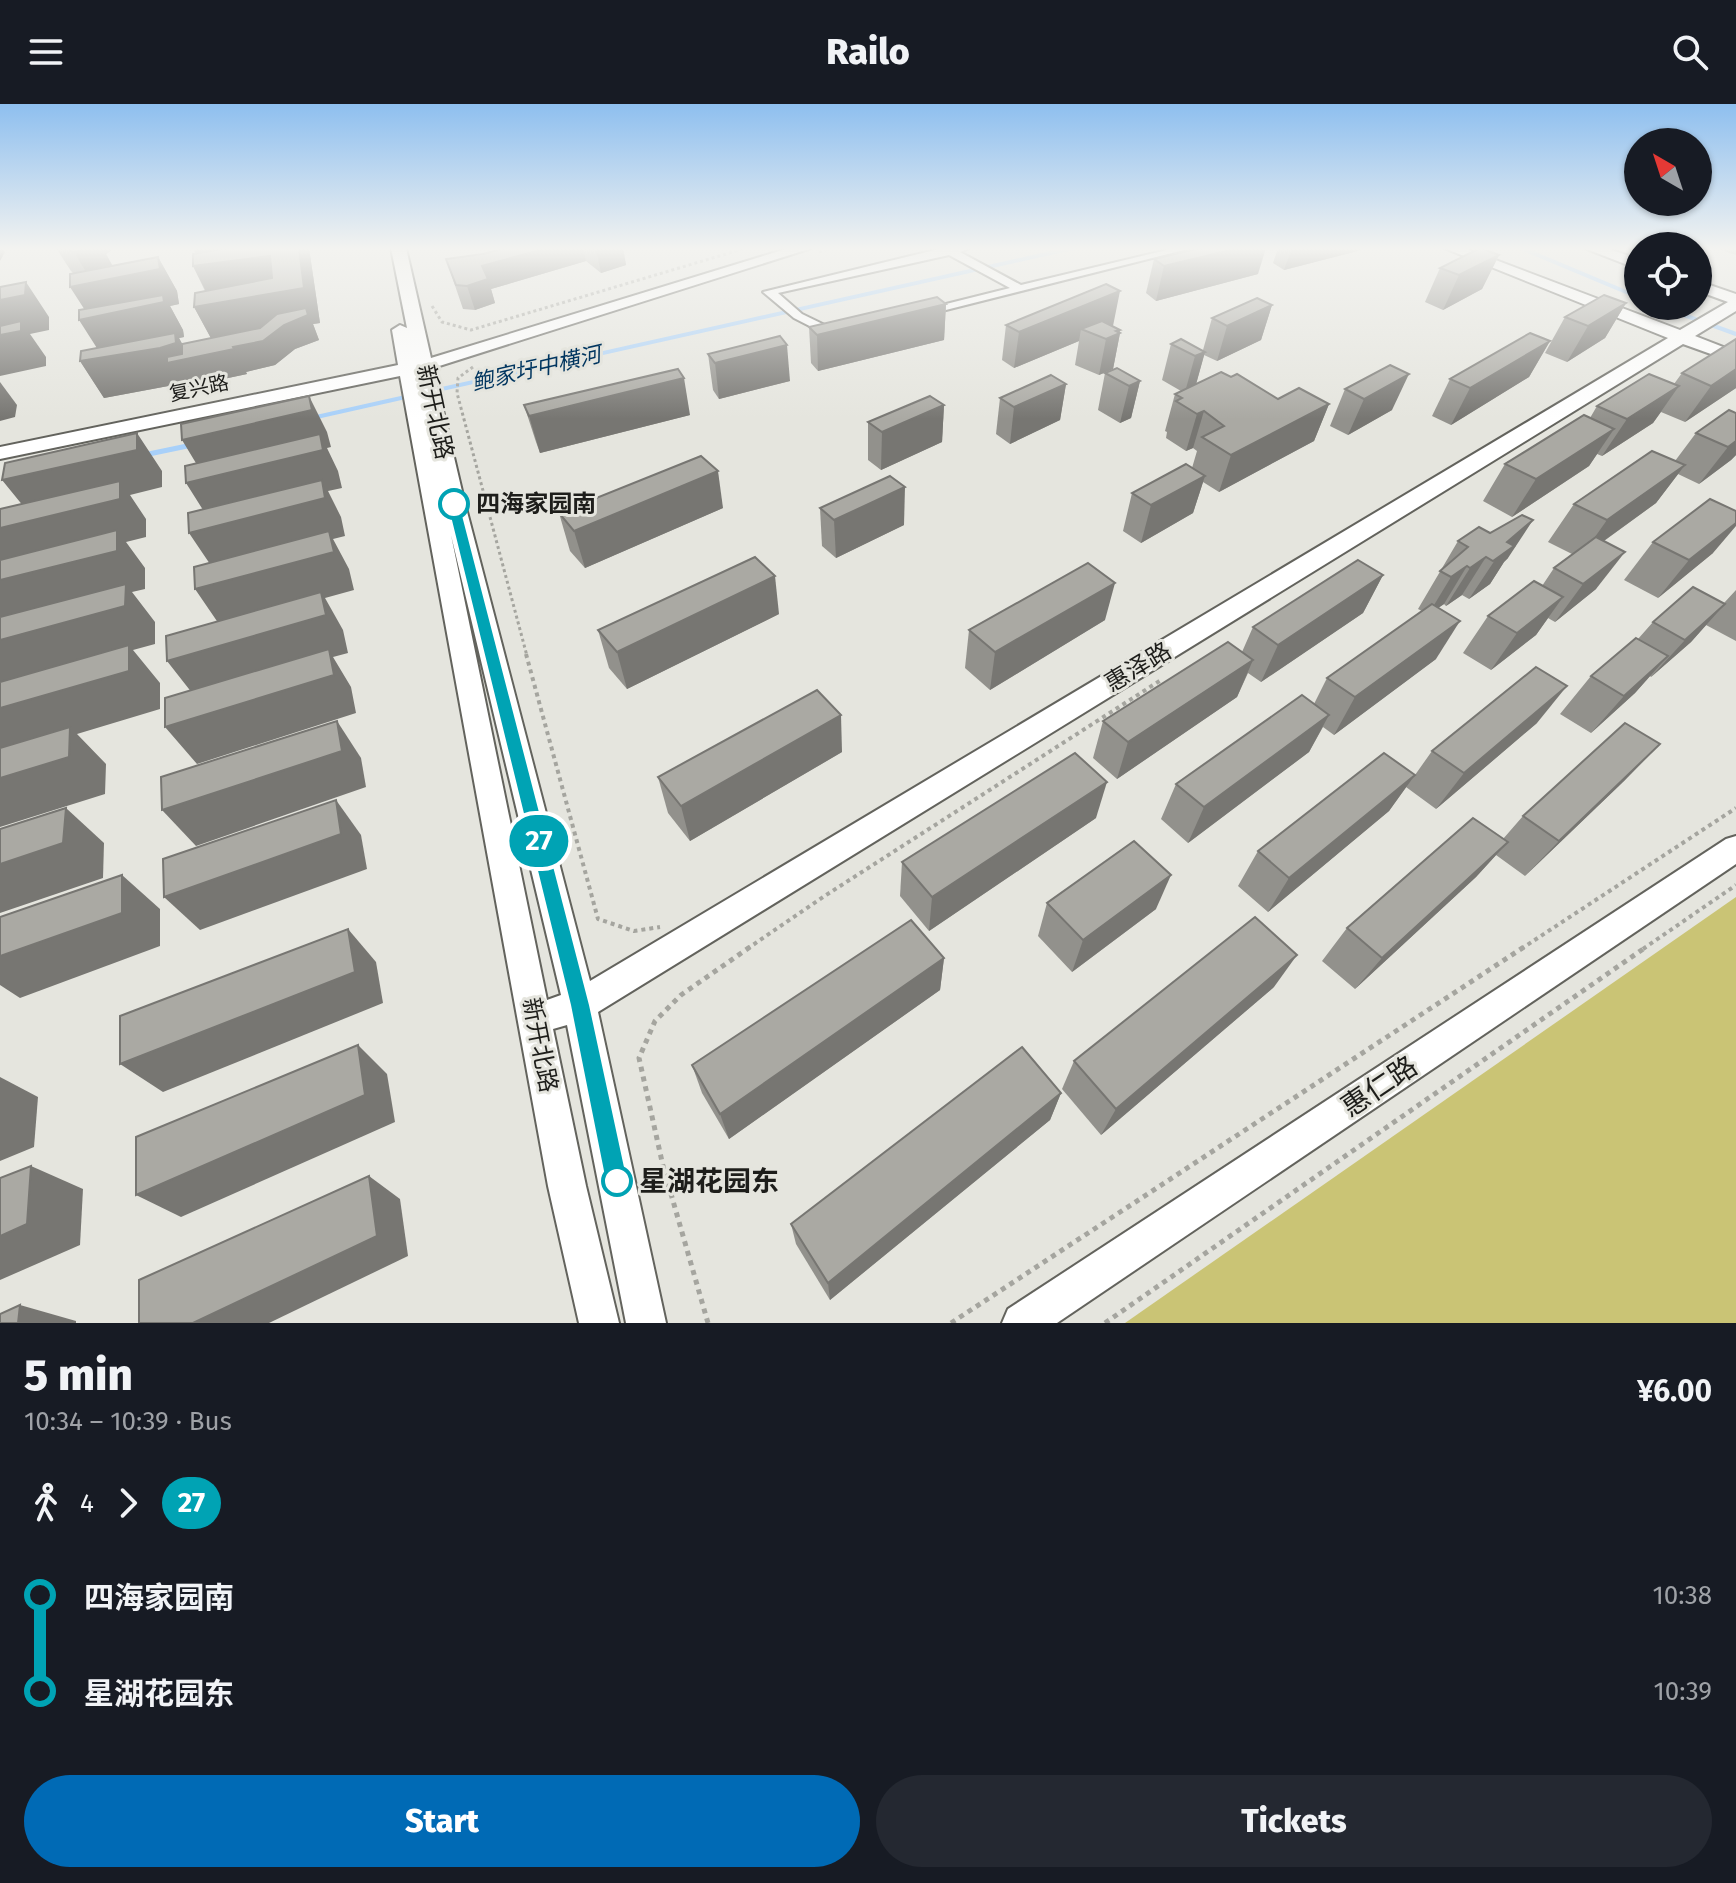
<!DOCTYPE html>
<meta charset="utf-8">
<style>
body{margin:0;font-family:"Fira Sans","Noto Sans SC",sans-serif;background:#242831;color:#f1f3f6;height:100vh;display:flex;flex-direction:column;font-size:30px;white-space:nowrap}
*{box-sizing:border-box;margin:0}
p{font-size:26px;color:#9ea1a6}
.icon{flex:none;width:44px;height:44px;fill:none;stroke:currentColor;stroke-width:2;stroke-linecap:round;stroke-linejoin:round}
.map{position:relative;height:1219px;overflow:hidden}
.details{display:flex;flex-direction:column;background:#171b24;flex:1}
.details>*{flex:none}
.badge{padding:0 16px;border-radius:26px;font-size:28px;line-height:52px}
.needle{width:52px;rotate:321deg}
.controls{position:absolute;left:1624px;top:24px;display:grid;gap:16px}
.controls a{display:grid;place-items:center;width:88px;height:88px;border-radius:50%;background:#171b24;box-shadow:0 2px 6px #0004;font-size:40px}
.map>.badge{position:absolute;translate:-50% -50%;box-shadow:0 0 0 4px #fff}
.legs{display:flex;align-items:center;gap:12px;height:88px;padding:0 24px;font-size:26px}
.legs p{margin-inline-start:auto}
.head{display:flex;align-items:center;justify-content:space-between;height:136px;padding:0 24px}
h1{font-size:44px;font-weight:800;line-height:60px}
.cta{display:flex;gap:16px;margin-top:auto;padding:16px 24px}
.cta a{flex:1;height:92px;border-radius:48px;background:#006ab5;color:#fff;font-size:32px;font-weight:800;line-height:92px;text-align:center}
.cta a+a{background:#242831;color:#f1f3f6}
ul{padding:0 24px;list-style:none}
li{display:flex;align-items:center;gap:28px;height:96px;font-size:30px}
li i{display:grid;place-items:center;width:12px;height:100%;margin:0 10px;background:currentColor}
li i::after{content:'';width:20px;height:20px;margin:-10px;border:6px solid;border-radius:50%;background:#171b24}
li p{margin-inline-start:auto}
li:first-child i{background:linear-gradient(#0000 50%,currentColor 0)}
li:last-child i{background:linear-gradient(currentColor 50%,#0000 0)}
header{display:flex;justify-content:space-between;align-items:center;height:104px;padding:0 24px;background:#171b24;font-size:36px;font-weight:800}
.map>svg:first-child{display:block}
.green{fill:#cac475}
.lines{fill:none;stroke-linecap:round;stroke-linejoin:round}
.stream-far1{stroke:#a8d0f9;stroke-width:4}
.stream{stroke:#a8d0f9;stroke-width:5}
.street-casing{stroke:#63635d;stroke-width:4}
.secondary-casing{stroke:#63635d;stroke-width:4}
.path-far2{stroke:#a5a59f;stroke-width:3;stroke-dasharray:3 3;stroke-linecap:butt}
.path-far1{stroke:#a5a59f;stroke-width:4;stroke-dasharray:4 4;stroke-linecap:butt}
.path{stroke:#a5a59f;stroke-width:5;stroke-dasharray:5 5;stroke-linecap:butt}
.street{fill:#fff;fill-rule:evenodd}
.secondary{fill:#fff;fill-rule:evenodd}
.wall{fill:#92918c}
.shaded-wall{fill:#777672}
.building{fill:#aaa9a3;stroke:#777672;stroke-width:2}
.line-1{fill:#00a3b4;stroke:#fff;stroke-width:2}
.stop-1-dot{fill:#fff;stroke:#00a3b4;stroke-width:4}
.labels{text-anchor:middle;stroke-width:6;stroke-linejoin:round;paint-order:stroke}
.far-street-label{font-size:20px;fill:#1e1e1b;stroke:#e5e5de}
.far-water-label{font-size:22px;font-style:italic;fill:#00355f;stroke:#e5e5de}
.street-label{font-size:24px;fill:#1e1e1b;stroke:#e5e5de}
.stop-label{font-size:24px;font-weight:bold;fill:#1e1e1b;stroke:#e5e5de;text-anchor:start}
.near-street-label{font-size:28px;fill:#1e1e1b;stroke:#e5e5de}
.near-stop-label{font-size:28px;font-weight:bold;fill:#1e1e1b;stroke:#e5e5de;text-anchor:start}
</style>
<header><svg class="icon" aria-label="menu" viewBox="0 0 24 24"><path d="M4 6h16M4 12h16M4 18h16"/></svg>Railo<svg class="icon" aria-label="search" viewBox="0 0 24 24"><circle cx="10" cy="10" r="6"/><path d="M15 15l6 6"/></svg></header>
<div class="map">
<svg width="1736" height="1219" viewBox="0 0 1736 1219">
<rect width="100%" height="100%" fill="#e5e5de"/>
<!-- green -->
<polygon class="green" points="1736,793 1736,1219 1125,1219"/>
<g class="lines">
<!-- stream-far1 -->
<g class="stream-far1">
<polyline points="1521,144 1638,193"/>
<polyline points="1659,202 1736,230"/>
<polyline points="433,287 1073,144"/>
<polyline points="312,314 410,292"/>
</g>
<!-- stream -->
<polyline class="stream" points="144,351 192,341"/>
<defs>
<polygon id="street" points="970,144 960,148 1021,181 1175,144 1192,144 922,212 916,209 918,207 1010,184 949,151 778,189 802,210 839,228 841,231 835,235 794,214 763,188 943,144"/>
<g id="secondary">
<path d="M391,144H406L431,254L789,144H812L433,264L465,400L590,877L1668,234L1444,144H1464L1680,226L1728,198L1698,187V177L1736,190V207L1695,232L1736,248V259L1683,240L598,908L666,1219H626L567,921L553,925L586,1082L619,1219H579L548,1082L400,272L0,355V343L398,261L392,226L400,221L407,224ZM451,431L561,891L547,896Z"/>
<polygon points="1584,144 1606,144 1638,155 1638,165"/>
<polygon points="1736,732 1736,760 1057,1219 1002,1219 1008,1205 1726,735"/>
</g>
</defs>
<!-- street casing -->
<use href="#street" class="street-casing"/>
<!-- secondary casing -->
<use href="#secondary" class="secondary-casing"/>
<!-- path-far2 -->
<g class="path-far2">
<polyline points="819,148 832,144"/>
<polyline points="432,202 442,218 471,226 746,144"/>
<polyline points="473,263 458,274 457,289 527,552"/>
</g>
<!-- path-far1 -->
<g class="path-far1">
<polyline points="526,550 598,815 634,827 660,823"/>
<polyline points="747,845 823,793 1161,576"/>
<polyline points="1521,845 1736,704"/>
<polyline points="1643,845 1736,781"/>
</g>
<!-- path -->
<g class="path">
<polyline points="708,1219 663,1062 639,954 655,917 681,891 750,843"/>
<polyline points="951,1219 1524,843"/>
<polyline points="1105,1219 1646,843"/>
</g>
<!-- street -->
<use href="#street" class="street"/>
<!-- secondary -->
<use href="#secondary" class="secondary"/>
</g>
<!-- wall -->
<g class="wall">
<polygon points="56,144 110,144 112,146 106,150 112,162 158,153 177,187 179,200 170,202 183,226 184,233 179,234 182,240 211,234 194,203 205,187 193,162 196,150 193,144 309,144 320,219 313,220 319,236 295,245 275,261 246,268 247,270 181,284 179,280 104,294 80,257 97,244 73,169 71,167"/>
<polygon points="506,144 623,144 626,161 601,169 586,157 491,185 495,199 475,206 463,205 446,155 483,150"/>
<polygon points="1278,144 1369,144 1284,166 1273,159"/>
<polygon points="1715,144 1736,144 1736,151"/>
<polygon points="1499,151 1482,185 1443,206 1425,198 1440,164"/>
<polygon points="1154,155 1258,170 1156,197 1146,189"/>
<polygon points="1626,199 1605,234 1567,258 1545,249 1565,213"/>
<polygon points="946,200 944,236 818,267 811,259 809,223"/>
<polygon points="1272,201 1261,236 1217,257 1204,251 1196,280 1278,295 1329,300 1314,337 1219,388 1203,378 1193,409 1141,439 1123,427 1132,389 1192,364 1197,347 1193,344 1186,347 1166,334 1167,328 1165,327 1175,290 1181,287 1162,276 1171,240 1203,246 1212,214"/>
<polygon points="1006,221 1113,222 1120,226 1119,229 1120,229 1113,265 1099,271 1075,261 1079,237 1014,264 1002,256"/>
<polygon points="1736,235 1736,284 1685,318 1661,308 1653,319 1602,352 1597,350 1589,362 1512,413 1483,397 1505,360 1590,314 1597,302 1674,280 1682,269"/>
<polygon points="1550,237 1529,273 1451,321 1432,312 1450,275"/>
<polygon points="708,250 790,277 719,295 713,286"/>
<polygon points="1105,269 1140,277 1131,314 1120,319 1098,306"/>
<polygon points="1066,280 1060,316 1010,340 996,330 1000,294"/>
<polygon points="1345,285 1392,306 1348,331 1330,322"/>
<polygon points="524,301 690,311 540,349 536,338"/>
<polygon points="944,301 942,338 881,366 868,356 868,318"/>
<polygon points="1736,309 1736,351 1731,356 1699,380 1678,370 1656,399 1604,437 1596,485 1555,518 1548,514 1536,531 1491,566 1463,549 1488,512 1542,482 1554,464 1572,450 1548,438 1574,400 1675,357 1696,329"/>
<polygon points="723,404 585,464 570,447 559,409"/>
<polygon points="820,404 904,421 836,454 822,442"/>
<polygon points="1458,437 1508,454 1504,458 1490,480 1469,495 1462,491 1446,502 1444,500 1438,504 1436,555 1334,631 1323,623 1309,648 1188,739 1161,715 1176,680 1314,600 1327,574 1422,507 1418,505"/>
<polygon points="1653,438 1713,449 1658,494 1624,476"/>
<polygon points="1383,471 1363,509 1261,578 1248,569 1237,593 1117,675 1093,654 1103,617 1242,548 1253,523"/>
<polygon points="1736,486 1736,537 1706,521 1691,538 1651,573 1650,572 1635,589 1591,629 1560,610 1591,572 1638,535 1653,518 1724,499"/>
<polygon points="779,510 627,585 609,564 598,526"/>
<polygon points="1105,516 990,586 965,564 969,526"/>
<polygon points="1537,619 1436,705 1406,683 1389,707 1268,808 1238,782 1258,747 1415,671 1432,647"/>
<polygon points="1660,640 1624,677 1525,772 1496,751 1476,773 1355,885 1322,857 1347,824 1503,735 1523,712"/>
<polygon points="842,648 690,737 668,709 658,673"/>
<polygon points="1096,714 929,827 900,792 902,758"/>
<polygon points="1047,799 1156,805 1072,868 1038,832"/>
<polygon points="944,854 940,886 729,1035 702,989 692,961"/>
<polygon points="1274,883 1101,1031 1062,985 1074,957"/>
<polygon points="1061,989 1050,1016 830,1196 796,1140 791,1120"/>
</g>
<!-- shaded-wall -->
<g class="shaded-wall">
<polygon points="0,144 2,144 5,148 0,157"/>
<polygon points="89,144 110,144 112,146 106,150 119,173 158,153 177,187 179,200 170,202 183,226 184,233 179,234 190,254 213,238 194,203 304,184 299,144 309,144 320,219 313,220 319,236 295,245 275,261 246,268 247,270 181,284 179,280 104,294 80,257 102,252 79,216 90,214 70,183 92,178 74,148"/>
<polygon points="193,144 270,144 286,186 211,197 193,162 202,161"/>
<polygon points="547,144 583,144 586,157 491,185 495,199 475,206 467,182 482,162"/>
<polygon points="601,144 623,144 626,161 601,169 596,145"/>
<polygon points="1239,144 1266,144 1258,170 1156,197 1164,162"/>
<polygon points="1292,144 1369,144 1284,166"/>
<polygon points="1499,151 1482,185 1443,206 1459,171"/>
<polygon points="26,178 49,213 49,226 30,230 46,253 46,262 0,272 0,196"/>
<polygon points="1120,187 1113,222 1081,225 1079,237 1014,264 1019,228"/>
<polygon points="1626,199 1605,234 1567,258 1588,222"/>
<polygon points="946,200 944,236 818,267 817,231"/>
<polygon points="1272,201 1261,236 1217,257 1227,222"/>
<polygon points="1120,226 1119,230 1120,229 1113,265 1099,271 1106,235"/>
<polygon points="1550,237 1529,273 1451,321 1470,284"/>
<polygon points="787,241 790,277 719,295 715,259"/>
<polygon points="1205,248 1195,284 1185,288 1195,252"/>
<polygon points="1736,265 1736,284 1685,318 1711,282"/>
<polygon points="1409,270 1392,306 1348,331 1364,295"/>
<polygon points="684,274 690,311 540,349 529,312"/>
<polygon points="1140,277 1131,314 1120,319 1129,282"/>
<polygon points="0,278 17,301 15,313 0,317"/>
<polygon points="1066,280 1060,316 1010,340 1014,303"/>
<polygon points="1679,282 1653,319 1602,352 1627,315"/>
<polygon points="309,292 327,328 331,343 327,344 338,367 342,384 328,387 341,413 345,432 333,435 349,465 354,486 325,494 343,526 348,549 333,553 351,583 356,609 197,660 165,623 196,594 167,557 221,523 195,485 214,466 189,429 210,417 186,379 205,374 182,336"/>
<polygon points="1329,300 1314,337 1219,388 1231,351"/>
<polygon points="944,301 942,338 881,366 882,328"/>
<polygon points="1204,307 1193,344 1186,347 1197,310"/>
<polygon points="1614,325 1589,362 1512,413 1536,375"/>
<polygon points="137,329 162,367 162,383 130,391 146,415 146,433 126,438 145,464 145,485 132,488 155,518 155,540 133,546 160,579 160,605 77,630 106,660 105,690 0,723 0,424 33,414 2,376"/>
<polygon points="1736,337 1736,351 1731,356 1699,380 1728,343"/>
<polygon points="1685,361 1656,399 1580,454 1607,416"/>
<polygon points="718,367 723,404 585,464 574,427"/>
<polygon points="1205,372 1193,409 1141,439 1151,401"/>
<polygon points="905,383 904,421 836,454 834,416"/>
<polygon points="1533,416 1508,454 1504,458 1490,480 1469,495 1507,438"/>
<polygon points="1736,419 1736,422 1713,449 1658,494 1689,456"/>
<polygon points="1625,448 1596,485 1555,518 1583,480"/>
<polygon points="1486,453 1462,491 1446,502 1470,464"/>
<polygon points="1467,462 1444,500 1428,511 1451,473"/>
<polygon points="1383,471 1363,509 1261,578 1278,541"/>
<polygon points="775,472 779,510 627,585 617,548"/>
<polygon points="1115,479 1105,516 990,586 995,548"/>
<polygon points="1563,493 1536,531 1491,566 1517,529"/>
<polygon points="1725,500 1691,538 1651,573 1685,536"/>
<polygon points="1460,517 1436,555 1334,631 1355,593"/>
<polygon points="1668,552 1635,589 1591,629 1624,592"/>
<polygon points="1253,556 1237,593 1117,675 1128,638"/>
<polygon points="1567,582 1537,619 1436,705 1464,669"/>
<polygon points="841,611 842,648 690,737 681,702"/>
<polygon points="1329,611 1309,648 1188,739 1204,703"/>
<polygon points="337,617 361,654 366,683 196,742 162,706"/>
<polygon points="1660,640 1624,677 1525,772 1559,737"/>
<polygon points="1415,671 1389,707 1268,808 1289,774"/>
<polygon points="1107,678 1096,714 929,827 932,793"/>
<polygon points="336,696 361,731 367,765 200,826 164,793"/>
<polygon points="66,704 104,739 103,774 0,809 0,760"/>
<polygon points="1508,738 1476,773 1355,885 1382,854"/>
<polygon points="122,771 160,805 160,842 20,894 0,881 0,852"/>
<polygon points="1171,771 1156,805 1072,868 1083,836"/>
<polygon points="348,825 376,858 383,899 163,988 120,960"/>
<polygon points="1297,851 1274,883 1101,1031 1116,1005"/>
<polygon points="944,854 940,886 729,1035 720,1010"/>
<polygon points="358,941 387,970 395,1018 181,1113 136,1091"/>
<polygon points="0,973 38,993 34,1043 0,1057"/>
<polygon points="1061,989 1050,1016 830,1196 828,1179"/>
<polygon points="31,1062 83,1085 80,1141 0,1176 0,1132"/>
<polygon points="369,1072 400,1095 408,1152 269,1219 193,1219"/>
<polygon points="20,1201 76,1217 76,1219 18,1219"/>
</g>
<!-- building -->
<g class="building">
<polygon points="64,144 89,144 84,146 74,148"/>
<polygon points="228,144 299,144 304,184 194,203 195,189 272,174 270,152 193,162 193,150"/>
<polygon points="506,144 547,144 482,162 488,175 467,182 456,181 446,155 483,150"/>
<polygon points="1201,144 1239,144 1164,162 1154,155"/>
<polygon points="1480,144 1499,151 1459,171 1440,164"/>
<polygon points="158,153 160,165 70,183 70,170"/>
<polygon points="26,178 25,191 0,196 0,183"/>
<polygon points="1106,180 1120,187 1019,228 1006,221"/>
<polygon points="163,191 164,198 79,216 79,206"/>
<polygon points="1604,191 1626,199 1588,222 1565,213"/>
<polygon points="937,193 946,200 817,231 809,223"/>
<polygon points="1257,194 1272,201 1227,222 1212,214"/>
<polygon points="306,204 308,211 284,221 263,237 233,243 234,245 167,259 167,253 182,250 182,240 260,224 277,210"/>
<polygon points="21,217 21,227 0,231 0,222"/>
<polygon points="1102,217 1120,226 1116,227 1120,229 1106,235 1081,225"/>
<polygon points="175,229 176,239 160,244 80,257 81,247"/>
<polygon points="1530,229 1550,237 1470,284 1450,275"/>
<polygon points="780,232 787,241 715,259 708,250"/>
<polygon points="1181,235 1205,248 1195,252 1171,240"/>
<polygon points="1736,235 1736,265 1711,282 1682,269"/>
<polygon points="1390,261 1409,270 1364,295 1345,285"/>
<polygon points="1117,264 1140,277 1129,282 1105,269"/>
<polygon points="678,265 684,274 529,312 524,301"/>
<polygon points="1221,268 1231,273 1237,270 1278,295 1299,284 1329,300 1231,351 1202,333 1224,322 1204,307 1197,310 1176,297 1182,294 1175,290"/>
<polygon points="1649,270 1679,282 1627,315 1597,302"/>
<polygon points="1051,271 1066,280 1014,303 1000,294"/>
<polygon points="309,292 312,306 182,336 181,320"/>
<polygon points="930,292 944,301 882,328 868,318"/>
<polygon points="1729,306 1736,309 1736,337 1728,343 1696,329"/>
<polygon points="1584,311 1614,325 1536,375 1505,360"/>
<polygon points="137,329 137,346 2,376 5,359"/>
<polygon points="320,330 323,346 186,379 185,362"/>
<polygon points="1652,347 1685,361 1607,416 1574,400"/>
<polygon points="701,352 718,367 574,427 559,409"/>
<polygon points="1186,360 1205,372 1151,401 1132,389"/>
<polygon points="890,372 905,383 834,416 820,404"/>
<polygon points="322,376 325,394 189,429 188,409"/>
<polygon points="120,377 120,395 0,424 0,405"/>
<polygon points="1710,395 1736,407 1736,419 1689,456 1653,438"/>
<polygon points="1522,411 1533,416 1507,438 1514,442 1493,457 1486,453 1470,464 1467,462 1451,473 1440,467 1468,443 1458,437 1479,423 1490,429"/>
<polygon points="117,426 117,447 0,476 0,456"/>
<polygon points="329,427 334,448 195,485 194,463"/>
<polygon points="1596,433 1625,448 1583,480 1554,464"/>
<polygon points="755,453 775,472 617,548 598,526"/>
<polygon points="1358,456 1383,471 1278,541 1253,523"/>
<polygon points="1088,459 1115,479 995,548 969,526"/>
<polygon points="1534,477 1563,493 1517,529 1488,512"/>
<polygon points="126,480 125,502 0,536 0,513"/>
<polygon points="1693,483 1725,500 1685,536 1653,518"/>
<polygon points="321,488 326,511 167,557 166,532"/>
<polygon points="1432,500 1460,517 1355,593 1327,574"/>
<polygon points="1636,534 1668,552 1624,592 1591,572"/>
<polygon points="1228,538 1253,556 1128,638 1103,617"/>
<polygon points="129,541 129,567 0,604 0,578"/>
<polygon points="329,545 334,571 165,623 165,594"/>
<polygon points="1536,563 1567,582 1464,669 1432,647"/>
<polygon points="817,586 841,611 681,702 658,673"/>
<polygon points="1302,591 1329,611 1204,703 1176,680"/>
<polygon points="337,617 342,647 162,706 161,673"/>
<polygon points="1625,619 1660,640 1559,737 1523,712"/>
<polygon points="70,623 69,653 0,674 0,644"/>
<polygon points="1075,649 1107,678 932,793 902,758"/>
<polygon points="1384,649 1415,671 1289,774 1258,747"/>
<polygon points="336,696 341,730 164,793 163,755"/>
<polygon points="66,704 63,739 0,760 0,725"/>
<polygon points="1473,714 1508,738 1382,854 1347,824"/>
<polygon points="1134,737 1171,771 1083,836 1047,799"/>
<polygon points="122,771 122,809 0,852 0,813"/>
<polygon points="1255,813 1297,851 1116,1005 1074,957"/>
<polygon points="911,816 944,854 720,1010 692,961"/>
<polygon points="348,825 355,868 120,960 120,912"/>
<polygon points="358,941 365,991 136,1091 136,1033"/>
<polygon points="1022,943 1061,989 828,1179 791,1120"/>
<polygon points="31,1062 27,1120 0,1132 0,1074"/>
<polygon points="369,1072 377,1132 193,1219 139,1219 139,1176"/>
<polygon points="20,1201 18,1219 0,1219 0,1210"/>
</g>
<!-- sky -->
<linearGradient id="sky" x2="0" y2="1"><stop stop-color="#8ebfef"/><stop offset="0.46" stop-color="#f3f3f0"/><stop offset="1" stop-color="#f3f3f0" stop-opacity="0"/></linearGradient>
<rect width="1736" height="315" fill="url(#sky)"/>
<!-- line-1 -->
<polygon class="line-1" points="449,397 460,400 590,901 628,1077 624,1085 617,1088 609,1085 605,1077 570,901 447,400"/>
<!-- markers -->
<g class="stop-1-dot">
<circle cx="454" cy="400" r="14"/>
<circle cx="617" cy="1077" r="14"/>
</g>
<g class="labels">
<!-- far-street labels -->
<g class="far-street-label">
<text transform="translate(199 284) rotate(-12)" y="7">复兴路</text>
</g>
<!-- far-water labels -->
<g class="far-water-label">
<text transform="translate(536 264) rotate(-13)" y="8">鲍家圩中横河</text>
</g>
<!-- street labels -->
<g class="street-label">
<text transform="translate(435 308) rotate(78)" y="8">新开北路</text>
<text transform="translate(1138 563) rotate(-31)" y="8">惠泽路</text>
<text transform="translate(540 941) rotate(79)" y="8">新开北路</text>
</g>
<!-- stop labels -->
<g class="stop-label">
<text x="476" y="408">四海家园南</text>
</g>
<!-- near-street labels -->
<g class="near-street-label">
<text transform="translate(1379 982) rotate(-34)" y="10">惠仁路</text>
</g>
<!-- near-stop labels -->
<g class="near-stop-label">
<text x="639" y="1087">星湖花园东</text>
</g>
</g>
</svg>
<div class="controls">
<a><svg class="needle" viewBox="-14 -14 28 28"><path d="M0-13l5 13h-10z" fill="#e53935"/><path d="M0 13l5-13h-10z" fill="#9ea1a6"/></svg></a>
<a><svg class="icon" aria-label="locate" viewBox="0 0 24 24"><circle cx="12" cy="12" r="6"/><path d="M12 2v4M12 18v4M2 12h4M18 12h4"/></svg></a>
</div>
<b class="badge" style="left:539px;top:737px;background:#00a3b4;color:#fff">27</b>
</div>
<section class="details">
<div class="head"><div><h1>5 min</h1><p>10:34 – 10:39 · Bus</p></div><b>¥6.00</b></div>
<div class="legs"><svg class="icon" aria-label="walk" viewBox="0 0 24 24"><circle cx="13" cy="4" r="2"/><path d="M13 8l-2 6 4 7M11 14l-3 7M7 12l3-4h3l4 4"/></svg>4<svg class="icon" aria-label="forward" viewBox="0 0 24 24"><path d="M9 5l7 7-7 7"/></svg><b class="badge" style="background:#00a3b4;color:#fff">27</b></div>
<ul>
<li><i style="color:#00a3b4"></i><b>四海家园南</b><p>10:38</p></li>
<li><i style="color:#00a3b4"></i><b>星湖花园东</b><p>10:39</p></li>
</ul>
<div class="cta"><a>Start</a><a>Tickets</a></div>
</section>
